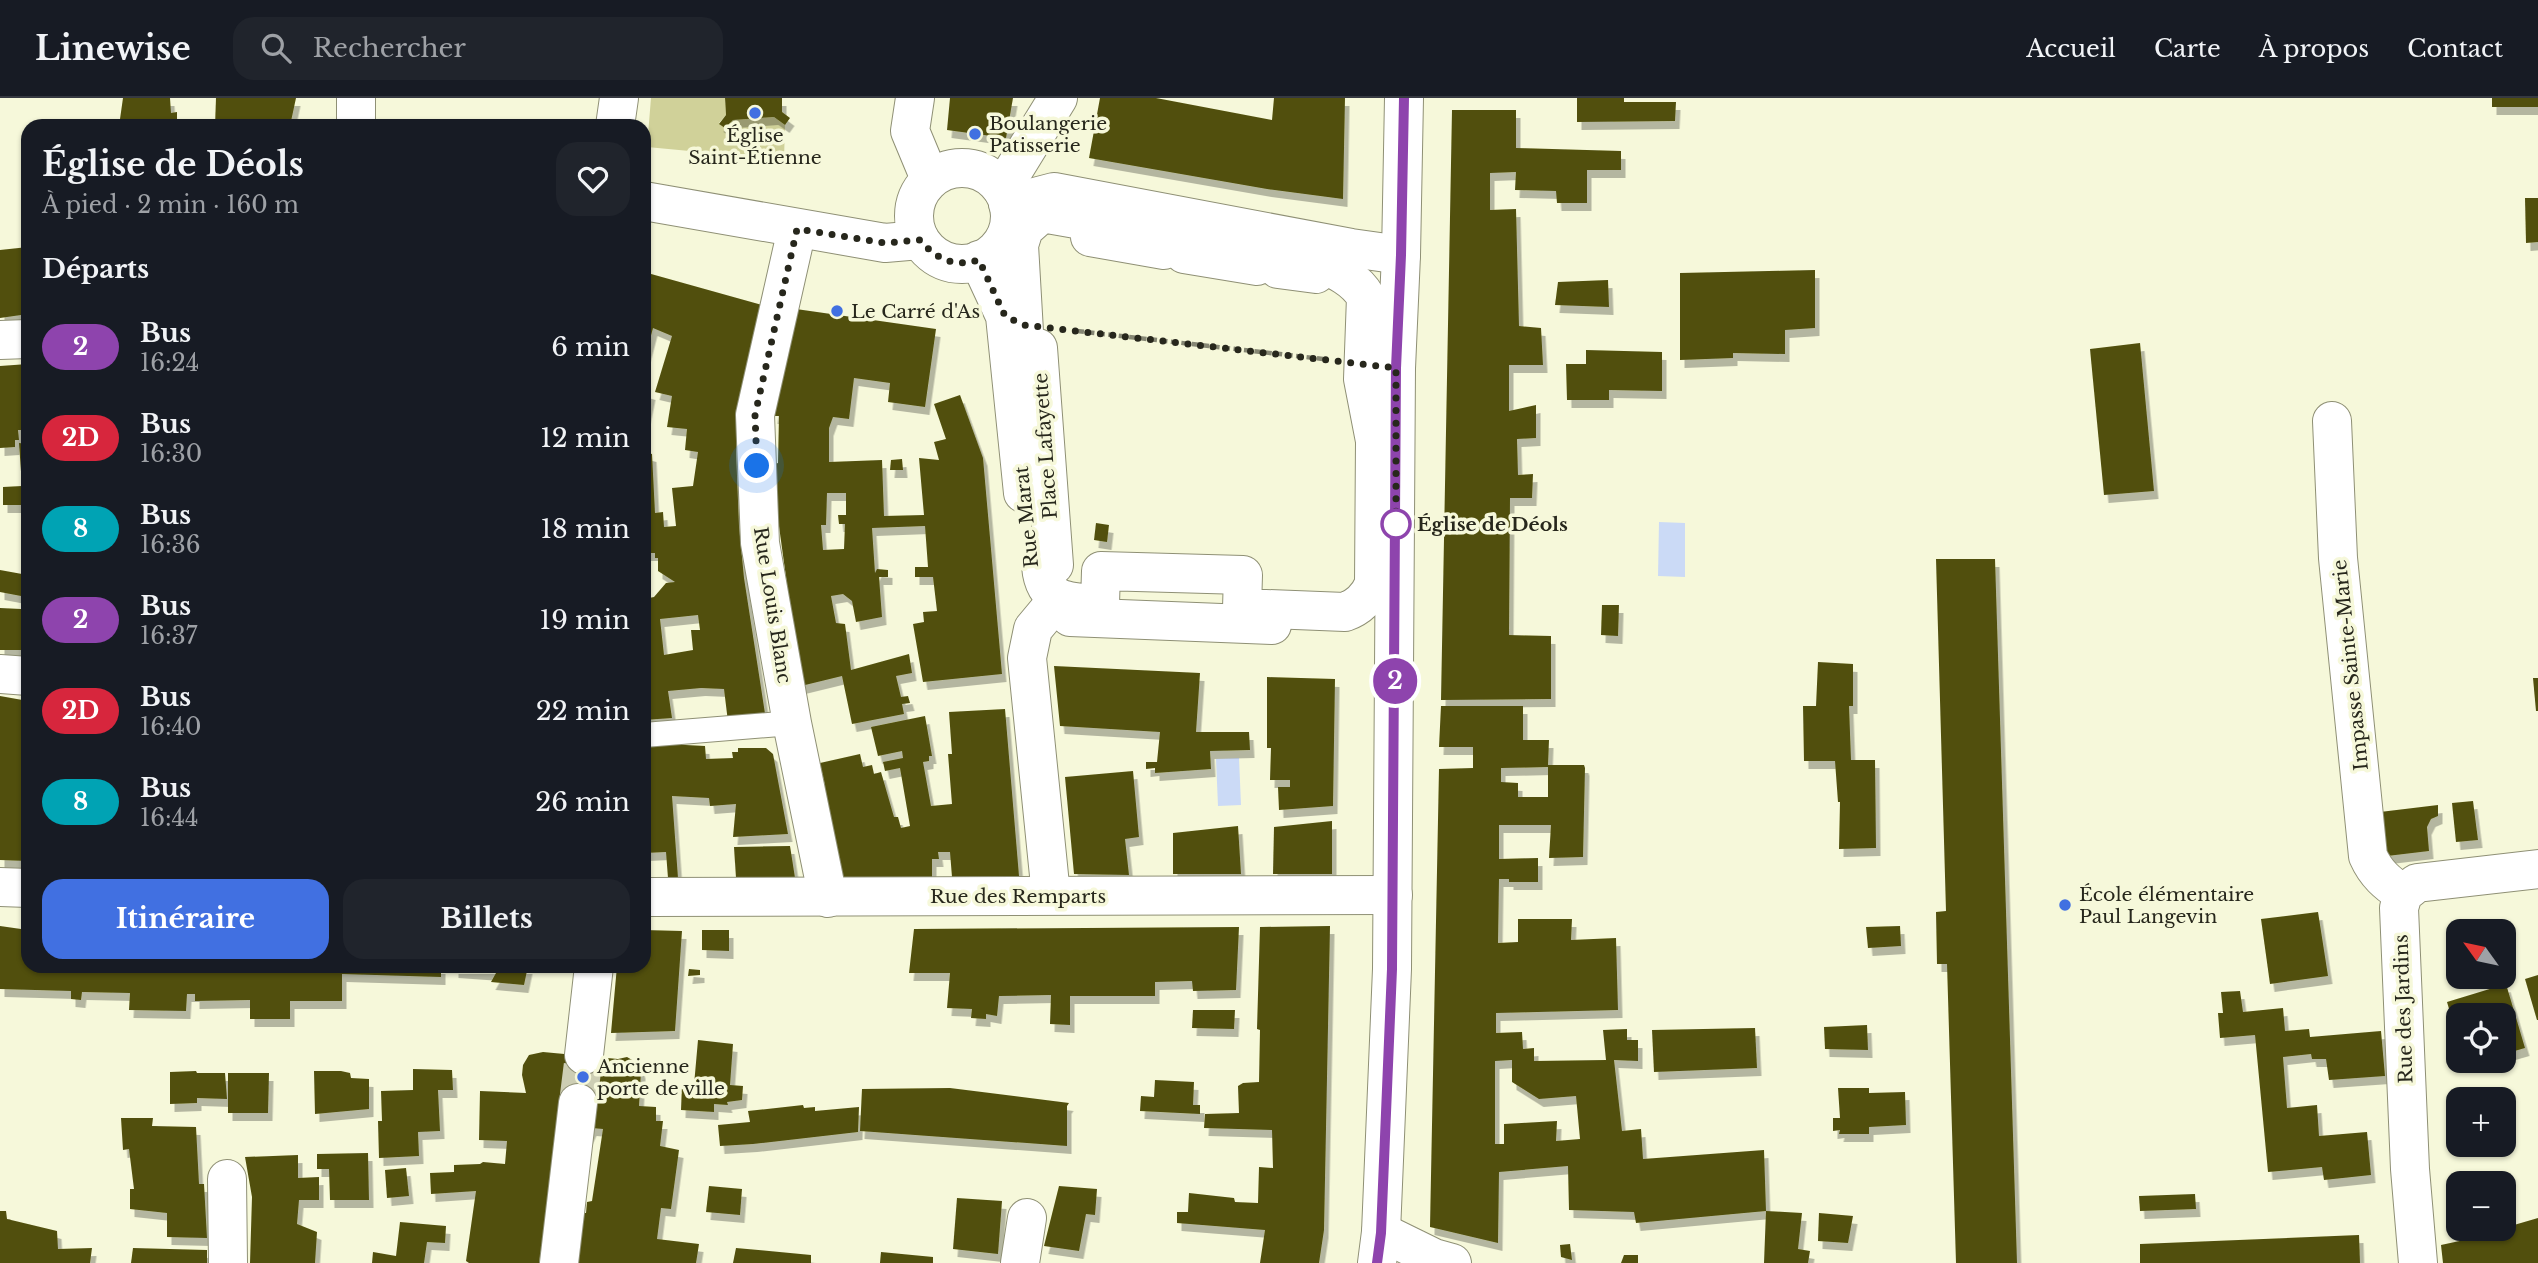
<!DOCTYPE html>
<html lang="fr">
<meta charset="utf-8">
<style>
body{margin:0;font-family:"Libre Baskerville",serif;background:#20242c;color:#f1f3f6;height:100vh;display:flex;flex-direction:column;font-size:26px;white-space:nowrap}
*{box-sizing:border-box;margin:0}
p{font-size:23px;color:#9ea1a6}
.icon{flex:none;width:38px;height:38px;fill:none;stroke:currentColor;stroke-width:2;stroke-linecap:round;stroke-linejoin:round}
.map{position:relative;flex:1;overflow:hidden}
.details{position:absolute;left:21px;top:21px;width:630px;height:854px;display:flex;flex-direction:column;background:#171b24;border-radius:21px;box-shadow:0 2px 5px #0004}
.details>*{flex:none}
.badge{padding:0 14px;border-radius:23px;font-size:24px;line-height:46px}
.needle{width:46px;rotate:303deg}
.buttons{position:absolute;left:2446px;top:821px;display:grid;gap:14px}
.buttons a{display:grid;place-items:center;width:70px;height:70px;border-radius:14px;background:#171b24;box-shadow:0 2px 5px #0004;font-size:35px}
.you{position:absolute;width:35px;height:35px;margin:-18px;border:5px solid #fff;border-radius:50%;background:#1a73e8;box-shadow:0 0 0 10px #1a73e833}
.map>.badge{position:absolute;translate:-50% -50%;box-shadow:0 0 0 4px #fff}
h2{padding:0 21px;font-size:26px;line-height:63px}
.round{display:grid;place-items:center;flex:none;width:74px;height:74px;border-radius:21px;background:#20242c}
.overview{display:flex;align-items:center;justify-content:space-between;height:119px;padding:0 21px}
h1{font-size:33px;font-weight:700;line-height:52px}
.button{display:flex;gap:14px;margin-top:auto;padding:14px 21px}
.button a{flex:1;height:80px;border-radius:21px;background:#4170e1;color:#fff;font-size:28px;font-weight:700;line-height:80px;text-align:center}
.button a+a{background:#20242c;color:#f1f3f6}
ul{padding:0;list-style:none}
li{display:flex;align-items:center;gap:21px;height:91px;padding:0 21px}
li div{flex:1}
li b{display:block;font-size:26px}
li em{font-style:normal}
li .badge{min-width:77px;font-weight:700;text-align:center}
header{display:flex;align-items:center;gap:42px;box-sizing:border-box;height:98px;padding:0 35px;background:#171b24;border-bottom:2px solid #363941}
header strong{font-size:33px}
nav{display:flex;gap:38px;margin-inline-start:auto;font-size:24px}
.search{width:490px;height:63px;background:#20242c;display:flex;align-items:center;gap:18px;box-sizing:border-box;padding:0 24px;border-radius:21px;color:#9ea1a6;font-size:26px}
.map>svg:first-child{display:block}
.green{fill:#d0d199}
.water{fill:#cbdaf6}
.building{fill:#51500b;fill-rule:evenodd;filter:url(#shadow)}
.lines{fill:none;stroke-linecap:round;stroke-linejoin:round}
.street-tunnel{stroke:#cdceb4;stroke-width:38;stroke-dasharray:38 19;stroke-linecap:butt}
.lane-casing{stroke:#8f9075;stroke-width:26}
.street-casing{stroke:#8f9075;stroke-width:40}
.secondary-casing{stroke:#8f9075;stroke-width:40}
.path{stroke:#868774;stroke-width:4.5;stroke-dasharray:7 3.5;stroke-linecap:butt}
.lane{stroke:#fff;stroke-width:24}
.street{stroke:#fff;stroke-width:38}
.secondary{stroke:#fff;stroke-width:38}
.line-casing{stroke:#fff;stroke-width:16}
.line{stroke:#8e44ad;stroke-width:10}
.walk{stroke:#27271c;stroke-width:7;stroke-dasharray:0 12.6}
.poi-dot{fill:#4170e1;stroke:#f6f8da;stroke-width:2.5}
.stop-dot{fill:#fff;stroke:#8e44ad;stroke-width:3.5}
.labels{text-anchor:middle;stroke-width:7;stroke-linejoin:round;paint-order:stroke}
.poi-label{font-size:19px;fill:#27271c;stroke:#f6f8da;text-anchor:start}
.street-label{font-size:19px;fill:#27271c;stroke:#f6f8da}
.stop-label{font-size:19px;font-weight:bold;fill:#27271c;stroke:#f6f8da;text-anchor:start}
</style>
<header>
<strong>Linewise</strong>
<div class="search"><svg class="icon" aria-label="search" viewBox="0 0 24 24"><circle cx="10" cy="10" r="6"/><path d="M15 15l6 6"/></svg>Rechercher</div>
<nav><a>Accueil</a><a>Carte</a><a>À propos</a><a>Contact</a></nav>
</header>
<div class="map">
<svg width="2538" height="1165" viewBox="0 0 2538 1165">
<defs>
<filter id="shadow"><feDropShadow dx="4.5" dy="8" stdDeviation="0" flood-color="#0004"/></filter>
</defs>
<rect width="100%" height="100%" fill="#f6f8da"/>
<!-- green -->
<polygon class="green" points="651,0 725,0 726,17 719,25 725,30 733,22 774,19 785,27 784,62 647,49"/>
<!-- water -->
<g class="water">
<polygon points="1659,424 1685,425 1685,479 1658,478"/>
<polygon points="1239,660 1241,707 1218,708 1216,661"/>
</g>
<!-- building -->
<g class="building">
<polygon points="123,0 170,0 171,15 177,14 177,24 163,22 162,28 119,28"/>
<polygon points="216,0 296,0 290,28 215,28"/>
<polygon points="725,0 782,0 782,14 790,20 785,27 774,19 733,22 725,30 719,26 726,17"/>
<polygon points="950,0 1013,0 1006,40 947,32"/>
<polygon points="1100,0 1156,0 1272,22 1274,0 1345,0 1343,101 1267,91 1089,60"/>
<polygon points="1577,0 1624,0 1624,4 1676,4 1675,23 1577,24"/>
<rect x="2492" y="0" width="46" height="9"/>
<polygon points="1452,12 1516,12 1516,50 1621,53 1621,72 1587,72 1587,105 1557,105 1556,93 1515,92 1516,74 1490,75 1490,112 1516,111 1519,228 1541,230 1543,267 1509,267 1509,313 1536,307 1536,340 1517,341 1518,377 1533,376 1532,400 1510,400 1509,537 1551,538 1551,601 1441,602"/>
<polygon points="2525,100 2538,100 2538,144 2526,145"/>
<polygon points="22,117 28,118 28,140 27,140"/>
<polygon points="28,149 28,216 0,220 0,152"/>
<polygon points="1815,172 1815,230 1785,232 1785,256 1733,255 1733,260 1680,262 1680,175"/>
<path d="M644,174L762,207L740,311L736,352L739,428L744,480L766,622L728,624L724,591L701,590L668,593L672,620L644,622V501L654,499L666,485L675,484L658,473V460H655V455H644V354L652,356L655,415L663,414L664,429L676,428L672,390L693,388L698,354L685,352L687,331L667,329L672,298L655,294L672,238L653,230L644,264ZM698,517L700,532H691L693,552L664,557L660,521Z"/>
<polygon points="1608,182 1609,209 1555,207 1558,184"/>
<path d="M789,210L936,231L925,309L888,304L890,285L854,280L849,321L833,319L829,330V364L882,362L884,418L924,417L919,360L939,362L934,344L946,341L934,306L960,297L983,360L1002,576L923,584L913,526L924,524L923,514L937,513L933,479H915V469H928L925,428L872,430L875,475L877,471L888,472V479H879L882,519L856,524L852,503L843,496L831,498L836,525L845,526L851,572L909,556L912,575L896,578L901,599L908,598L910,605L902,606L904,616L852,626L842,578L801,588L774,392L775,366L778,365L779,318H773ZM827,395H846V417H838L839,426H845L844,451L823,452L821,427H826Z"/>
<polygon points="2140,245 2154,393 2104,397 2090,251"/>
<polygon points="1586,252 1662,254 1662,293 1609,292 1609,302 1567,302 1566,266 1586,266"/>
<polygon points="28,266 28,332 18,332 19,342 15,342 15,349 0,350 0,268"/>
<polygon points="644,292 651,294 645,323 644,323"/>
<polygon points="19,345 28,346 28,552 0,552 0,510 21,511 21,498 0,494 0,472 22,476 22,407 3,407 3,389 22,388"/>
<polygon points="902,361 903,372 890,372 891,362"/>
<polygon points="1096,425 1109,427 1107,444 1094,442"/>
<polygon points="1936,461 1995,461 2017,1165 1956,1165 1947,866 1937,866 1936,814 1946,813"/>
<polygon points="1602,507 1619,507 1618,538 1601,537"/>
<polygon points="1818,564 1853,566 1853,608 1849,608 1851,662 1875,662 1876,750 1839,751 1840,704 1838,704 1835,663 1804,663 1803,608 1816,608"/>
<polygon points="1054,568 1200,575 1196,634 1249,634 1250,652 1210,653 1211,671 1155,675 1155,670 1146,671 1146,664 1157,664 1160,634 1060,628"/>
<polygon points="1267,579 1335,581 1333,708 1279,712 1278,689 1290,689 1290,682 1270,682 1271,650 1267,650"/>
<polygon points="2533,580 2538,580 2538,613 2536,613"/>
<polygon points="0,598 28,603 28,763 0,762"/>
<path d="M1441,608H1523V642H1549L1548,667H1584L1585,670L1583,759L1549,760L1551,727H1499V761L1538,760V784H1509V781H1499L1498,845L1518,844V821H1572L1571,842L1616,840L1618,912L1496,915V935L1522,934L1523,951L1534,950V963L1606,962L1603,932L1627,931V942H1638V963L1614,962L1622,1033L1641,1031L1643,1061L1764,1052L1766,1113L1636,1125L1634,1114L1569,1112L1568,1068L1499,1074L1498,1145L1430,1129L1439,671L1473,670V649H1439ZM1548,669V699H1518V685L1501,684V670ZM1512,962V984L1539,1001L1576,998L1580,1041L1556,1043L1557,1023L1504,1026V1046H1495V963Z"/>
<polygon points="1005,611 1019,778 952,779 950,754 938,754 939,761 932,761 932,779 840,779 821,689 825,688 820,665 860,656 863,669 872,667 874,676 881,674 894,719 898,719 901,730 910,728 900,670 885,673 883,664 903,660 902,653 878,658 871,629 925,618 932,658 929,658 929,663 923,664 931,708 952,706 948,656 952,656 949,614"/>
<polygon points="666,646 705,648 706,661 733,660 732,654 738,654 738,650 766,650 773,656 788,736 733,739 736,706 710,708 709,700 672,698 678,780 668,780 666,754 644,755 644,649"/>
<polygon points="1133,673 1139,739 1125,741 1129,777 1074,776 1065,679"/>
<polygon points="2473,703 2478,742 2456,744 2452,705"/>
<polygon points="2438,707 2438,718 2431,721 2427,729 2429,753 2387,758 2380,714"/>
<polygon points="1332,723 1332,776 1273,776 1274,729"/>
<polygon points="1238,728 1241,776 1173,776 1173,735"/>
<polygon points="790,748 795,780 736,780 734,749"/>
<polygon points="2318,814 2328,878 2270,886 2261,821"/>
<polygon points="0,828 28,832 28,868 441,868 441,879 342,876 342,903 290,903 290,921 250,921 250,902 195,903 195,896 187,896 186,913 129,912 130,895 82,894 81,902 71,901 71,893 0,891"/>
<polygon points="1330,828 1324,1132 1319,1165 1260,1165 1265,1132 1177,1125 1177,1114 1188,1114 1189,1095 1234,1100 1235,1104 1258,1105 1259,1069 1273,1070 1272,1032 1204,1030 1205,1016 1239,1015 1238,988 1243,985 1259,984 1260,932 1257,931 1260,829"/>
<polygon points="1900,828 1901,848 1868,850 1866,829"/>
<polygon points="1239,829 1236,892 1193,893 1192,883 1155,884 1155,898 1070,898 1070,927 1050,926 1051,897 999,898 997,918 986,916 986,921 971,920 972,911 947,910 950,875 909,875 914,831"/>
<polygon points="644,832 682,833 675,933 611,935 617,868 644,868"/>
<polygon points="702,832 729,832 729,853 702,852"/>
<polygon points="454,868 528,868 524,887 491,884 496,875 454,872"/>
<polygon points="689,871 700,872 700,877 688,878"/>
<polygon points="2538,877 2538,922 2537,922 2525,881"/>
<polygon points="2506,886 2525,950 2504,956 2504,917 2459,917 2458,941 2447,904"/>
<polygon points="2240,893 2243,914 2283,910 2285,933 2309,931 2310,939 2381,933 2385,978 2329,982 2326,961 2312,961 2311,956 2283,959 2287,1010 2317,1007 2319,1038 2367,1034 2371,1077 2324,1082 2322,1069 2268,1074 2255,937 2220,940 2218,915 2223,915 2221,894"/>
<polygon points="1193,912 1235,912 1234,931 1192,930"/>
<polygon points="1867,927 1868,952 1825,951 1824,929"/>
<polygon points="1755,930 1757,970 1654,974 1652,932"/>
<polygon points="698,942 733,946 730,987 743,988 742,1002 727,1004 728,1007 714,1006 714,1014 681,1012 682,987 694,987"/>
<polygon points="543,954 618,961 627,959 639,966 641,973 639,1008 656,1009 656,1023 663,1023 660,1048 679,1052 671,1111 661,1110 657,1141 699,1146 696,1165 578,1165 583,1115 586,1115 587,1104 592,1103 603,1031 592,1030 544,1133 539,1165 469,1165 466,1163 476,1093 431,1096 430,1075 454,1074 454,1067 480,1066 483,1064 505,1066 507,1043 479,1042 480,993 526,995 522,977 523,967 529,957"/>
<polygon points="413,971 452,972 453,992 438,992 440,1033 418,1034 419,1058 379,1060 378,1023 382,1023 381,993 413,992"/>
<polygon points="196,973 197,975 225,975 227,1001 197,1000 197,1005 170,1006 170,974"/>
<polygon points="314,973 341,973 350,975 351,980 369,981 369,1011 315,1016"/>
<polygon points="228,975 269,975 268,1015 228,1015"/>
<polygon points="1155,982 1194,984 1193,1007 1200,1007 1200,1016 1140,1013 1141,998 1154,999"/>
<polygon points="950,990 1069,1005 1067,1008 1067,1048 860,1033 862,991"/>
<polygon points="1838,990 1869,990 1869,995 1905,994 1906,1027 1869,1029 1869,1036 1839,1036 1840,1032 1833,1033 1833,1020 1840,1020"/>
<polygon points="803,1007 804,1010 815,1009 815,1013 859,1009 858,1034 753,1046 720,1048 718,1027 750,1024 748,1013"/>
<polygon points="121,1020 153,1020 152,1028 196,1029 199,1086 204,1086 207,1140 167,1139 167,1115 130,1111 130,1091 134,1091 129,1051 123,1052"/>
<polygon points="368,1055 369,1102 330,1102 329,1071 317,1071 317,1056"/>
<polygon points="298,1057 298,1080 319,1079 319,1102 299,1102 297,1126 317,1134 315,1165 250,1165 252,1099 245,1059"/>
<polygon points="406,1070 409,1098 387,1100 385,1072"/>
<polygon points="709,1088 742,1091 740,1117 706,1114"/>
<polygon points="1059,1088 1097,1091 1095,1117 1086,1116 1079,1153 1044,1148"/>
<polygon points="2195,1096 2196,1111 2140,1113 2139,1098"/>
<polygon points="957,1100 1002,1103 998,1156 953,1151"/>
<polygon points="0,1113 6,1113 7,1121 57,1133 58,1151 92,1150 90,1165 0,1165"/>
<polygon points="1766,1113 1802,1115 1798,1151 1810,1153 1808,1165 1764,1165"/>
<polygon points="1819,1115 1853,1118 1848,1145 1818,1143"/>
<polygon points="2538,1120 2538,1165 2443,1165 2441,1147 2515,1131 2514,1127"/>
<polygon points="400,1124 446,1128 445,1145 427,1144 424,1165 372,1165 373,1154 396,1158"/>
<polygon points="2359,1137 2360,1165 2140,1165 2140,1146"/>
<polygon points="1570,1146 1572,1162 1561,1159 1560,1147"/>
<polygon points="133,1150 207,1152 207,1165 131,1165"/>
<polygon points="736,1150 811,1157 811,1165 733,1165"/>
<polygon points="881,1154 933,1159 933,1165 880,1165"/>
<polygon points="1624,1157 1638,1157 1638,1165 1621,1165"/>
</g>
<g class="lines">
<!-- street-tunnel -->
<polyline class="street-tunnel" points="578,1005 584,957"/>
<defs>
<polyline id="lane" points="644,637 792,625"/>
<g id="street">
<polyline points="915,0 910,33 930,81"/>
<polyline points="356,28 356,0"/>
<polyline points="615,28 619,0"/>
<circle cx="962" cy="118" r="48"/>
<polyline points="1002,91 1058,0"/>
<polyline points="644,103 885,145 920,142"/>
<polyline points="1008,106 1054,94 1351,150 1401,157"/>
<path d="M1042,115L1093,124L1090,139L1164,152L1167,137L1186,140L1184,156L1257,168L1260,153L1280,156L1278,171L1316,176L1318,164C1336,172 1356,181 1366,199L1363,281L1375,343L1374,486C1368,500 1359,509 1345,514L1242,510L1243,477L1101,473L1100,506C1070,504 1044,506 1041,468L1054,467L1038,250L1025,251L1019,147L1024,131Z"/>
<polyline points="797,131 755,317 760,445 792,625 828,800"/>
<polyline points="979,162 1005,218 1023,395"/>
<polyline points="0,242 28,241"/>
<path d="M2332,323L2338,460L2368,758C2376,776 2387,785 2403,796"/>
<polyline points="1048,513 1033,531 1027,560 1051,797"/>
<polyline points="1070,519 1272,527"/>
<polyline points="0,576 28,578"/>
<polyline points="0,789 28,790"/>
<polyline points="644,799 1393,797"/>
<polyline points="584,957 594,868"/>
<polyline points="227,1081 228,1165"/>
<polyline points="1381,1134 1434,1160 1452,1165"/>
<polyline points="559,1165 578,1005"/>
<polyline points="1020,1165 1027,1120"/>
<polyline points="2418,1165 2410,1071 2399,810 2403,796 2417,785 2538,771"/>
</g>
<polyline id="secondary" points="1377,1165 1381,1134 1392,871 1396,270 1401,157 1404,0"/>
</defs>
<!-- lane casing -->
<use href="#lane" class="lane-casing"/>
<!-- street casing -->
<use href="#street" class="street-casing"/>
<!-- secondary casing -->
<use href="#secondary" class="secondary-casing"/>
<!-- path -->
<polyline class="path" points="1077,233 1323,261"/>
<!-- lane -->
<use href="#lane" class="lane"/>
<!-- street -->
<use href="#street" class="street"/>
<!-- secondary -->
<use href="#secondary" class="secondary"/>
</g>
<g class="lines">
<defs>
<polyline id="line" points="1377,1165 1381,1135 1392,871 1396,270 1401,157 1404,0"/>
</defs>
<!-- line casing -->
<use href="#line" class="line-casing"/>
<!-- line -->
<use href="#line" class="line"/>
<!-- walk -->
<path class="walk" d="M757,368L755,317L797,131L885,145L920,142C937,162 954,169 979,162L1005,218L1024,227L1396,270V426"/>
</g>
<!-- markers -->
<g class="poi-dot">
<circle cx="755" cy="15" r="7"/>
<circle cx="975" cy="36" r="7"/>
<circle cx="837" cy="213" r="7"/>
<circle cx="2065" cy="807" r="7"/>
<circle cx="583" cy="979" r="7"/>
</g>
<circle class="stop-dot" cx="1396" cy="426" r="14"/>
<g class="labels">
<!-- poi labels -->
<g class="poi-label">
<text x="989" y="32">Boulangerie<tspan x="989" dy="22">Patisserie</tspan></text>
<text x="755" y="44" text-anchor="middle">Église<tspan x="755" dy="22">Saint-Étienne</tspan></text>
<text x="851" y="220">Le Carré d'As</text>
<text x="2079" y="803">École élémentaire<tspan x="2079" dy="22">Paul Langevin</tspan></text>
<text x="597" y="975">Ancienne<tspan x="597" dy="22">porte de ville</tspan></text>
</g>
<!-- street labels -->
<g class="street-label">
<text transform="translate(1045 348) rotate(-94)" y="7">Place Lafayette</text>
<text transform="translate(1026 419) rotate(-96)" y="7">Rue Marat</text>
<text transform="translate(773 507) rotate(81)" y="7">Rue Louis Blanc</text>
<text transform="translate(2350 567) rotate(-96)" y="7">Impasse Sainte-Marie</text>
<text x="1018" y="805">Rue des Remparts</text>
<text transform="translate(2403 911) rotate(-92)" y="7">Rue des Jardins</text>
</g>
<!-- stop labels -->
<g class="stop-label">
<text x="1417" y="433">Église de Déols</text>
</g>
</g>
</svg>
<div class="buttons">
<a><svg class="needle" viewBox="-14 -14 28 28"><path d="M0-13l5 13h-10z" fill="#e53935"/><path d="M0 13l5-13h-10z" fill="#9ea1a6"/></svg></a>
<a><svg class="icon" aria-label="locate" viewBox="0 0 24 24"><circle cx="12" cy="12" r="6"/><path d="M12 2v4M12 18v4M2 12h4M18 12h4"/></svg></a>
<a>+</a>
<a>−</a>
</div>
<div class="you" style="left:757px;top:368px"></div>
<b class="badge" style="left:1395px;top:583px;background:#8e44ad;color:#fff">2</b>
<section class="details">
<div class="overview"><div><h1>Église de Déols</h1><p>À pied · 2 min · 160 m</p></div><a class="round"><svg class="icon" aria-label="heart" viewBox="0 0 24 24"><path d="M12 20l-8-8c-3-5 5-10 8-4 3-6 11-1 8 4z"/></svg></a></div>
<h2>Départs</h2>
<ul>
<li><span class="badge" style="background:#8e44ad;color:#fff">2</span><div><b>Bus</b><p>16:24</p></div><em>6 min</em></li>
<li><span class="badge" style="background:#d7263d;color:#fff">2D</span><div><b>Bus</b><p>16:30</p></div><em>12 min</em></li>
<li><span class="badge" style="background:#00a3b4;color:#fff">8</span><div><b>Bus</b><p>16:36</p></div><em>18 min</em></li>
<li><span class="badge" style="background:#8e44ad;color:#fff">2</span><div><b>Bus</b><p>16:37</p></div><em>19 min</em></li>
<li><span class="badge" style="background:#d7263d;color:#fff">2D</span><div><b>Bus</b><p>16:40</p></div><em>22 min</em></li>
<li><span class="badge" style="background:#00a3b4;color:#fff">8</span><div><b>Bus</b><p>16:44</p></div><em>26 min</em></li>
</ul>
<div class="button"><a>Itinéraire</a><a>Billets</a></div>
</section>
</div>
